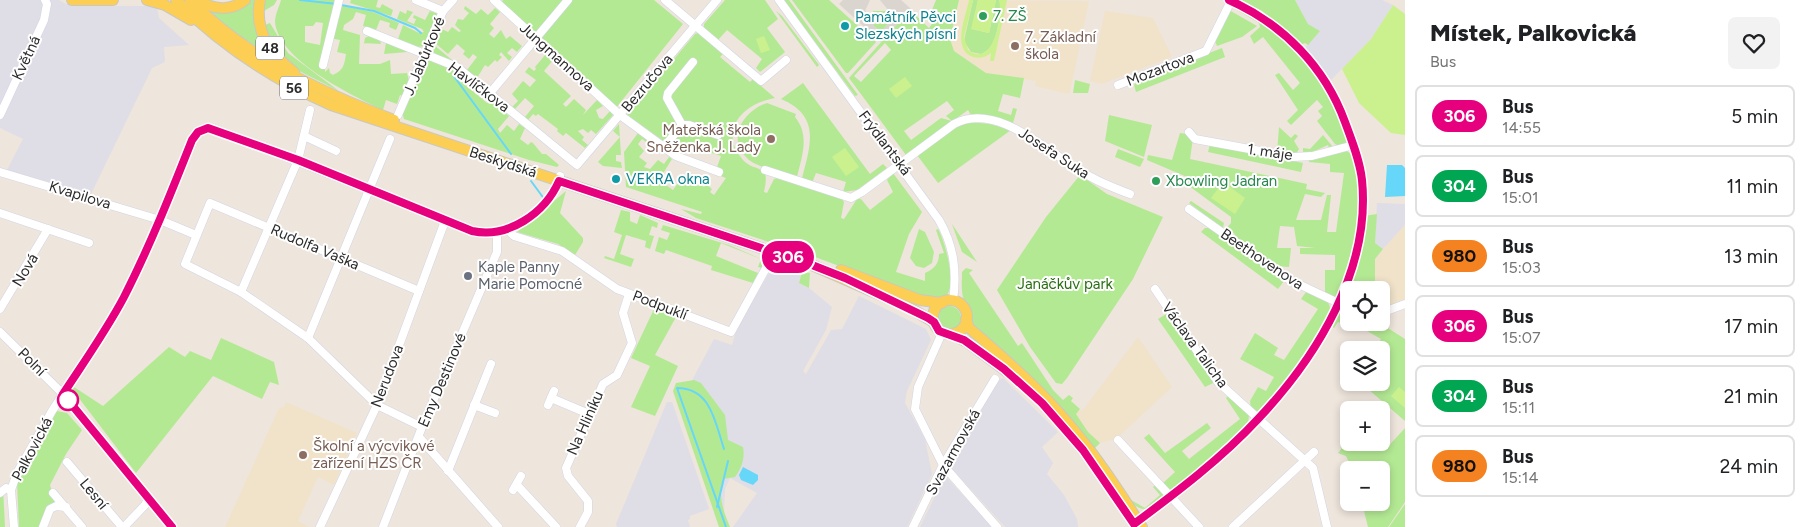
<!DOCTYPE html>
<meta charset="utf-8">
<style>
body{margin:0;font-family:Figtree,sans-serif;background:#f2f2f2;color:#202124;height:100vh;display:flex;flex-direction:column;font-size:19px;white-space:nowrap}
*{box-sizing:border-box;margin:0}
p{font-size:16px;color:#757577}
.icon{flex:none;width:28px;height:28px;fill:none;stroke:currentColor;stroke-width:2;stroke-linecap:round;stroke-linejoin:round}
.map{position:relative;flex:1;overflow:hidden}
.drawer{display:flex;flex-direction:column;background:#fff;width:400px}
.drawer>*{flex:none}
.badge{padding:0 10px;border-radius:16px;font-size:18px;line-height:32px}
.fabs{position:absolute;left:1340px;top:281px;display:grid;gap:10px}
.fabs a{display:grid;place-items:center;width:50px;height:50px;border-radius:8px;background:#fff;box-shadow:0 2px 8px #0003;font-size:25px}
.map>.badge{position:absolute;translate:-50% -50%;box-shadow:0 0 0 2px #fff}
.round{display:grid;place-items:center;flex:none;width:52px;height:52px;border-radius:8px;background:#f2f2f2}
.overview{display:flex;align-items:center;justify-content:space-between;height:85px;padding:0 25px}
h1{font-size:24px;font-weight:800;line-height:38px}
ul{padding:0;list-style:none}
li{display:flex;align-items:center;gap:15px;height:62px;margin:0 10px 8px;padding:0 15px;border:2px solid #e0e0e0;border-radius:8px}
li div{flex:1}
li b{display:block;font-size:19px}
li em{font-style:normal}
li .badge{min-width:55px;font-weight:700;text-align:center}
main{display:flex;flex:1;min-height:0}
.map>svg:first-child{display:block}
.industrial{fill:#dfdde6}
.education{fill:#f1e3ca}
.green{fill:#b4e994;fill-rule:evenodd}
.pitch{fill:#cbf18f}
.plaza{fill:#dad5cf}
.water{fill:#66d7f8}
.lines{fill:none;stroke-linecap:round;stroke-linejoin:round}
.stream{stroke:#66d7f8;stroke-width:2}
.minor-casing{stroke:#d1d5e5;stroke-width:9}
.major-casing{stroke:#c8c8c8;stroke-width:12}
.minor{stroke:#fff;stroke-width:8}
.major{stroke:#fcce53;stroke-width:10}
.line-casing{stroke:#fff;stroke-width:11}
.line{stroke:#e6007e;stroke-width:8}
.leisure-dot{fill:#2e9e5b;stroke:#fff;stroke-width:2}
.culture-dot{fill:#0f9aa8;stroke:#fff;stroke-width:2}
.education-dot{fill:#8d6e63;stroke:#fff;stroke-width:2}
.worship-dot{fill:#6b7280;stroke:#fff;stroke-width:2}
.stop-dot{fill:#fff;stroke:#e6007e;stroke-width:2.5}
.labels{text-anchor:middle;stroke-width:4;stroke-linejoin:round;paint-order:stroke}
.shield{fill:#fff;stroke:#6b6b6b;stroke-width:1}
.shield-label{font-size:14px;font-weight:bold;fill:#2b2b2b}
.leisure-label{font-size:15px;fill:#27864d;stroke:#fff;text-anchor:start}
.culture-label{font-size:15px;fill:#0d838f;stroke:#fff;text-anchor:start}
.education-label{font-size:15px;fill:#785e54;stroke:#fff;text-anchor:start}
.street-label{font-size:15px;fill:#2b2b2b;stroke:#fff}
.worship-label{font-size:15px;fill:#5b616d;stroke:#fff;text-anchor:start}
.park-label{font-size:15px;fill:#2a6f14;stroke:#fff}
</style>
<main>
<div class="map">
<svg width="1405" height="527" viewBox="0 0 1405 527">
<rect width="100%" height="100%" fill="#eee5dc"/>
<!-- industrial -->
<g class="industrial">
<polygon points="0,0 59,0 66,4 81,6 154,6 157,7 159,18 189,45 164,47 165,62 152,68 91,194 7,170 23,139 0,128"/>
<polygon points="1295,0 1382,0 1393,5 1371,39 1330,81 1304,49 1320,31 1308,24"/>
<polygon points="1377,203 1405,204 1405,225 1383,249 1375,243"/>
<polygon points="775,263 802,272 799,283 809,288 832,307 826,330 803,371 806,374 831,330 842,329 859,296 926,329 931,340 907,391 905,403 925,439 932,474 907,527 733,527 757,493 730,478 725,489 724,511 717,495 689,386 714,339 732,345 737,328"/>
<polygon points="1003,378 1058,432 1042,447 1053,463 1047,474 1064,495 1077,519 1078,527 1005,527 948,464 984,402 998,381"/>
<polygon points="667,402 672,402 709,509 690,516 690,519 688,520 690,527 617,527 616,524"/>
<polygon points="945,476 990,525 992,527 920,527"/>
</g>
<!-- education -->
<g class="education">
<polygon points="959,0 1089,1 1070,92 1068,94 1035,86 1036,81 986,73 954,51 950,39"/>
<polygon points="1105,11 1153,18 1172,57 1102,84 1090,81"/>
<polygon points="1405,225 1405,299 1384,309 1381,303 1381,290 1375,290 1373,287 1375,259"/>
<polygon points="1138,337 1172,387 1116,439 1100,443 1088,432 1076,414 1080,409 1082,411"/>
<polygon points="286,402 357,433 334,485 318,477 298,521 309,527 225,527 279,408 284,407"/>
</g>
<!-- green -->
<g class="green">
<polygon points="249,0 256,0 273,58 227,27 207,9"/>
<polygon points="263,0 277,0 274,5 264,11 265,17 263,19 265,25 270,23 288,53 339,91 299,71 282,56 264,30"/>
<path d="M281,0H337L329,26L321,66L325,67V72L329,68L330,73L333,75C343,70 344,67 346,54L337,52L340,40L330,38L341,5L373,12L399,23L396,30L389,27L390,23L380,20L376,30L363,26L366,15L356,12L353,19L344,25L343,30L360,35L359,64H380L390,60L391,74L407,73L409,81L403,96L400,95L397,104L386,100L383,110C353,96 278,60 275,22C275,15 279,7 281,0ZM316,22L323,23L320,45L305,42V26H313Z"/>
<polygon points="351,0 378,0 376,7 380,8 382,4 393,10 391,16 350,3"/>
<polygon points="503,0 654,0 683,24 616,108 500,4"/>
<polygon points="725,0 765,0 778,19 767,28 785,52 760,72 756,68 762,59 727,30 718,40 704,29 704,24"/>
<polygon points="784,0 789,0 858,95 855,96"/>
<polygon points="792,0 829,0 876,42 848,73 846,73"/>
<path d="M936,0H959L950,39L954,51L986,73L1024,78L1020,98L1003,94L998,111L1011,115L1013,108L1017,109L1013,123L971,115L968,110L906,155L849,78L910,10L929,28L937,17L935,19L930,15ZM885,43L891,50L861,82L854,76ZM947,101L954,110L946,116L952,121L941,118L911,140L904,131Z"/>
<path d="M973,0H978L972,29L989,33L996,0H999L1001,5C999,21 997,49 981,54L971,52L964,41Z"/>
<polygon points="1237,0 1295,0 1308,24 1320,31 1308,45 1305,43 1300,45 1262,11"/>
<polygon points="465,6 476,14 481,9 488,15 495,8 500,12 490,24 494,28 489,34 494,38 501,30 506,39 510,36 522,46 517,52 512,48 507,53 512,57 509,61 501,52 499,55 502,57 497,62 495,60 488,67 485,65 477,78 467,70 477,57 473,54 469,59 463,54 465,51 457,44 448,54 435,43 442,29 448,32 452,27 459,32 461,31 455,25 458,19 463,20 469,13 464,9"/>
<path d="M1235,6C1273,26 1307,54 1329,91C1337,105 1342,122 1349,138L1346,144L1339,146L1335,144L1317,121L1322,116L1318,111L1323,107L1317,100L1291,125L1287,121L1298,110L1275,75L1279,73L1293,90L1300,83L1263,37L1254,44L1250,36L1260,27L1259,23L1232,7Z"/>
<polygon points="407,10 413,12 407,21 414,24 416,19 413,18 414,15 425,20 430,11 438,14 425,46 418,47 398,39 403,25 419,33 424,32 422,29 397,19 400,11 406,14"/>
<polygon points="1229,10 1257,26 1242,37 1217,46 1215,41"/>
<polygon points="776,11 782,16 819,65 817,67"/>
<polygon points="873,11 888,11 894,17 881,32 874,26"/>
<path d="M698,33L723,54L720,57L750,82L753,79L775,98C744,103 717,130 743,160C749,167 757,167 763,171C768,175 765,186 764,192L767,193L774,179L777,178L842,199L844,202L841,218L844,219L857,199H861L870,210L893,192L887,180L893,173L922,212L909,234L896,272L925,281V273C934,269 939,264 939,254L944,253L936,230L938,229C945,241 959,289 944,298C940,300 933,299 928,299L815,257L696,218L681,209L701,214L702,212L626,187L624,152L638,133L650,142L649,144L642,139L638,144L644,151L639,157L647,163L644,167L650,169L658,160L664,164L669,157L672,159L659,180L673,190L678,183L681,185L687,176H691L700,182L701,185L704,187L706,184L712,189L710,192L714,195L726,178L718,175L716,170L721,156L679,142L675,151L673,150L671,143L665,142L627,115L695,34Z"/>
<polygon points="371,35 380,40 381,44 364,43 362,55 365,38"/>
<polygon points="386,43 407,51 407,52 384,54"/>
<polygon points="434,45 463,69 434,53 432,49"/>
<polygon points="1222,48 1225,57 1136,92 1134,85 1138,81"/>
<polygon points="546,54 553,60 544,71 571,96 563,104 566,107 574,99 586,110 583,115 597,100 603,106 596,110 599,118 603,119 610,111 613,115 596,134 591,130 588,133 583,129 578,131 584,137 582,140 588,145 585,148 566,133 563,136 557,131 558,129 538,114 536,116 533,114 528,120 525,117 534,106 525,98 515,109 512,107 518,101 512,94 523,81 530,87 536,80 525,72 529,67 534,71 536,69 535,67"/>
<polygon points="430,60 453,68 466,77 462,81 464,84 487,103 490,100 509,116 498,129 500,133 507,125 514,131 519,124 525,128 520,139 528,145 531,142 533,143 542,154 546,154 559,165 557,167 529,160 404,119 402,112 426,62"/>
<polygon points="1075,80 1090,84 1088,93 1073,93"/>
<path d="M803,83L870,174L883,164L887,168L857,190L843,192L846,182L816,173L812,183L802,179C810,147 822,116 781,99Z"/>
<path d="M767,103L796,114L795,117C810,135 802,156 797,177C783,172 761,169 749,160C725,140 743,111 767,103Z"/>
<polygon points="1109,115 1152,125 1144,157 1105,141"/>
<polygon points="970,122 990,124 1011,130 938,183 917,155 956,127"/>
<polygon points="619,124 621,155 616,155 616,161 621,162 622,168 603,166 598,162 620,137 613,131"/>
<polygon points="1279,127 1291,138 1295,134 1298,136 1294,141 1299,149 1296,154 1277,153"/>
<path d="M1180,133L1188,134L1193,138L1190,159L1307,184L1306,189L1325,193L1321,197L1305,194L1296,220H1321L1327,195H1331L1327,232H1336L1344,173L1330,172V164L1309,162V158L1345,150L1353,155C1363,203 1358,252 1337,296L1334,298L1325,293V270H1335V255L1300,254V248H1315L1297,246L1294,227L1280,226L1277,248H1291L1289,267L1275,266L1259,252L1258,253L1234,236L1235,234L1229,229L1225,230L1231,223V217L1185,183L1187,177L1147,160L1148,155L1172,160Z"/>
<polygon points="1323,135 1333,147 1329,148 1328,145 1308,154 1303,152 1303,148 1310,149"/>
<polygon points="1210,144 1303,163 1301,172 1208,152"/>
<polygon points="1118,149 1144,159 1140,167 1115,157"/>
<polygon points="1080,175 1107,194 1163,217 1133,279 1067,378 1062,384 1056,383 1030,347 997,290 1046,217"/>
<polygon points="566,191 560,213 583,238 583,242 575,255 558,244 517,232"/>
<polygon points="1191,201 1224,223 1223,228 1189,203"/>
<polygon points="621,210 630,212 630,221 637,224 640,215 658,223 657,228 652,226 649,235 654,236 650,249 645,247 646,241 626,235 620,254 634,259 631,267 604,258 605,256 614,259 622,235 614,232"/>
<polygon points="1377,214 1375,243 1383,249 1375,259 1375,290 1349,290 1349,303 1344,299 1359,252 1364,216"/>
<polygon points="952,224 977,262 962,252"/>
<polygon points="663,225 729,245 766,261 762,268 758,267 761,259 721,243 716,256 758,273 753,283 711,270 712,266 666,250 664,254 655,251 659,237 667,240 670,233 661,230"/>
<polygon points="1205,228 1211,228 1284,281 1278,289 1201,232"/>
<polygon points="919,229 925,232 934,252 932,263 924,268 916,266 910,258"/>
<path d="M966,268L973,270L969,273L1018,346L1022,343L1053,390L1063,400L1069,395L1073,398L1071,401L1080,409L1076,414L1088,432L1100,443L1095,448L1105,461L1103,462L972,325C971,313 966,308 963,297C961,289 962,280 962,272Z"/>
<polygon points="802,272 810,273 809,288 799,283"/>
<polygon points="1306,292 1328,302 1331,310 1296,368 1260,412 1251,410 1250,401 1258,387 1266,391 1274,377 1240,359 1255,333 1278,348 1274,355 1284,360 1318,309 1301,299"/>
<circle cx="949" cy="318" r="12"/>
<polygon points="654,309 676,317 655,355 678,366 655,416 631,407 650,366 631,358"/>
<polygon points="1341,311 1349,313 1349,322 1363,323 1363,325 1357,328 1338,322 1334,328 1331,326"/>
<polygon points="1168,313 1215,382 1205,387 1158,319"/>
<polygon points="1366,323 1380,323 1405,339 1405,421 1361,383 1381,382 1381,350 1375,350 1381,339 1367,331"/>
<polygon points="221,338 274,362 279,385 270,382 262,399 213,376 136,473 72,389 74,387 103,406 169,347 185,357 190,351 211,360"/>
<path d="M694,380L701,383L725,415L728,440L743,447C745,458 742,468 735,477L723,479C718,497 723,510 730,527H719L673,391L676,383Z"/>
<polygon points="1228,396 1249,415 1248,424 1173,490 1167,490 1162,484 1175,472 1144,438 1149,434 1165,453 1207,423 1211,428 1182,451 1189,459 1240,419 1226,398"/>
<polygon points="57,411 67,413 82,430 66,454 50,485 55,502 47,509 41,527 19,527 17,483"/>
<polygon points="1405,428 1405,502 1388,527 1368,527 1362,503 1381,502 1381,470 1353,470 1346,456 1338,453 1349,439 1349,442 1376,443 1385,450"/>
<path d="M1107,464L1131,500L1145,508L1160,495L1153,487L1156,485L1164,495L1163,498L1147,509C1129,511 1115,478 1105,465Z"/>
<polygon points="3,486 5,527 0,527 0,492"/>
<polygon points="1405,504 1405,527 1389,527"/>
</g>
<!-- pitch -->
<g class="pitch">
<path d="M969,0H973L964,37L968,50C994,70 1003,15 999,0H1007L994,61H990L991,53C986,57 980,59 973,57C951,49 966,16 969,0Z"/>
<polygon points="978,0 996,0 989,33 971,29"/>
<polygon points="1393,5 1405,14 1405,135 1391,133 1359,103 1342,69 1371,39"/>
<polygon points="764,36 770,50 761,53 756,39"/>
<polygon points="905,77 912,86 896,98 889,89"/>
<polygon points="845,148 859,167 846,176 832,157"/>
<polygon points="1223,182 1245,198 1235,214 1211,198"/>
<polygon points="1399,387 1405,392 1405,408 1391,396"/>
</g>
<!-- plaza -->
<polygon class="plaza" points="843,0 870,0 865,11 874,17 874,26 881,32 894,17 880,0 901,0 911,9 881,42 839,4"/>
<!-- water -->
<g class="water">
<polygon points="1387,165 1402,165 1405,168 1405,196 1385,197"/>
<polygon points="743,467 758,475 758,480 753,485 741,480 739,475"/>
</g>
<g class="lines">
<!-- stream -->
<g class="stream">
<polyline points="300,0 337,4"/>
<polyline points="341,5 374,11 415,28 421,33"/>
<polyline points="453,75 511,154"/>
<polyline points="531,181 545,200"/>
<path d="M724,449C715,422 711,388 677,388L726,527"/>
<polyline points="717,507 728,461"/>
</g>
<defs>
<g id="minor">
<polyline points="416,0 443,11"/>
<polyline points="494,0 620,115 676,156 719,172"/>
<polyline points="665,0 761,81 786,60"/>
<path d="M779,0L939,220C954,246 957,271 953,301"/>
<polyline points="367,31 457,67 577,165 717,0"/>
<polyline points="323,65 339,0"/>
<polyline points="1118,85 1206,51 1231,1"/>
<polyline points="490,93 568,0"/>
<polyline points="0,115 44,20 47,4 45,0"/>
<polyline points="398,115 443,11 453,0"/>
<polyline points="682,125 667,98 668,93 693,62"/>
<polyline points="1189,132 1195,139 1293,157 1312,156 1354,145"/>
<polyline points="304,136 336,151"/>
<polyline points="664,147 682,125 689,125 718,135"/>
<path d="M765,170L851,198L862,192L954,124C1000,100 1053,158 1091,177C1103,184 1117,189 1130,194"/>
<polyline points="0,172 160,220 196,235"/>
<polyline points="1189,209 1288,279 1349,308"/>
<polyline points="0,213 89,243"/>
<polyline points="508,230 514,236 562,251 617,289 731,332 777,248"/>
<polyline points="1155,289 1218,382 1313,468 1327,527"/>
<polyline points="419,291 210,203 185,264 241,292 308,338 377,405 422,427"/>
<polyline points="241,292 298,160 310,110"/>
<polyline points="0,309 48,229"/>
<polyline points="1381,313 1405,304"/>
<polyline points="0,332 63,394 172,527"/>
<polyline points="942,333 918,387 915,409 943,465 997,527"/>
<polyline points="308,338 390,139"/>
<polyline points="551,398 589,414"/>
<polyline points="474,405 495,413"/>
<polyline points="548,405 554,391"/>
<polyline points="419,437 498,527"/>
<polyline points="1118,440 1199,527"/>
<polyline points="67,462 122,527"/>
<polyline points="448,471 491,364"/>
<polyline points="517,485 556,527"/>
<polyline points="513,490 521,476"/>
<polyline points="0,493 6,488 11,490"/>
<polyline points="53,493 82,527"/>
<path d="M1135,523C1242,446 1373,326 1362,181C1361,162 1352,141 1346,123C1325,67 1283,25 1229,0"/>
<path d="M14,527L11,490L17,473L52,411L107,327L124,296L160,220L193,140L198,132L212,128L479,233C515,237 548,208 560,176"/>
<polyline points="43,527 50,509 56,506 66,507"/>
<polyline points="124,527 145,505 149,498"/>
<polyline points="320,527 377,405 445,221"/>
<polyline points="383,527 422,427 497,252 497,233"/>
<polyline points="580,527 588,512 588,501 568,476 566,468 603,384 617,375 632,343 623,313 629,294"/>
<polyline points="913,527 943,465 995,379"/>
<polyline points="1233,527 1314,452"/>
</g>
<g id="major">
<polyline points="72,0 113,0"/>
<polyline points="147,0 165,5 191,20"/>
<path d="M176,0C222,46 272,79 331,105L812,265L908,307L934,322"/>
<path d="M190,0C247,58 318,91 394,120"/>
<path d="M197,0C212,9 230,12 245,0"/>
<path d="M260,0C254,30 270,54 294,72"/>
<polyline points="841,270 920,300 942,303"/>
<circle cx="950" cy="317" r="17"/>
<path d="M966,319L969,328C1001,355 1033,383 1061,415C1092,450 1117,488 1142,527"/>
<polyline points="952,334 967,342 1017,379"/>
</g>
</defs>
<!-- minor casing -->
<use href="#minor" class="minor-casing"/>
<!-- major casing -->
<use href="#major" class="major-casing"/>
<!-- minor -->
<use href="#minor" class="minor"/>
<!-- major -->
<use href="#major" class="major"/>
</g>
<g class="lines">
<defs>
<path id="line" d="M172,527L63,394C84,362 106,331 124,297C150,246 171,193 192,140L198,132L208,128L298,160L472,231C508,239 545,213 559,181L812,265L845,278L928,318L934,322L939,331L964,340L1004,369L1042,403L1083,450L1134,524C1177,492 1222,458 1258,419C1317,357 1371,269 1362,180C1360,161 1352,141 1345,122C1325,67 1283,24 1229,0"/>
</defs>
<!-- line casing -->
<use href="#line" class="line-casing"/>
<!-- line -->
<use href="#line" class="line"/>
</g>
<!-- markers -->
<g class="leisure-dot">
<circle cx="983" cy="16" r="5"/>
<circle cx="1156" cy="181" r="5"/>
</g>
<g class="culture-dot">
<circle cx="845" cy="26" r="5"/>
<circle cx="616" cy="179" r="5"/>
</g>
<g class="education-dot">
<circle cx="1015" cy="46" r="5"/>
<circle cx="771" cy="139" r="5"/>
<circle cx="303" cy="455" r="5"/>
</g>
<circle class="worship-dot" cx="468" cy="276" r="5"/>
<circle class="stop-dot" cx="68" cy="400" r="10"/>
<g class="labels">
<!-- shield labels -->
<g class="shield">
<rect x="256" y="36.5" width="28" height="23" rx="4"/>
<rect x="280" y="76.5" width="28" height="23" rx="4"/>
</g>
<g class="shield-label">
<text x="270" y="53">48</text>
<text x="294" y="93">56</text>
</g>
<!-- leisure labels -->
<g class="leisure-label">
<text x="993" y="21">7. ZŠ</text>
<text x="1166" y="186">Xbowling Jadran</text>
</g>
<!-- culture labels -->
<g class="culture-label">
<text x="855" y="22">Památník Pěvci<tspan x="855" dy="17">Slezských písní</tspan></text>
<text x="626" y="184">VEKRA okna</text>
</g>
<!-- education labels -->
<g class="education-label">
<text x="1025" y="42">7. Základní<tspan x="1025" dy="17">škola</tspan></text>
<text x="761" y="135" text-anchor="end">Mateřská škola<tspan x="761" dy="17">Sněženka J. Lady</tspan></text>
<text x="313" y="451">Školní a výcvikové<tspan x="313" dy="17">zařízení HZS ČR</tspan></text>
</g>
<!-- street labels -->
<g class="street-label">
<text transform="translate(424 56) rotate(-67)" y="5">J. Jabůrkové</text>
<text transform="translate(557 57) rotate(42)" y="5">Jungmannova</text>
<text transform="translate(26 58) rotate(-65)" y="5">Květná</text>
<text transform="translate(1160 69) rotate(-21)" y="5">Mozartova</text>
<text transform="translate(647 83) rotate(-50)" y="5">Bezručova</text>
<text transform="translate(479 87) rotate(37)" y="5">Havlíčkova</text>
<text transform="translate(885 143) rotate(53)" y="5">Frýdlantská</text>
<text transform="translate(1270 152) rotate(8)" y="5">1. máje</text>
<text transform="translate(1054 153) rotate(33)" y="5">Josefa Suka</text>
<text transform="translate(503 162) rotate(18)" y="5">Beskydská</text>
<text transform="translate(80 195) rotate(17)" y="5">Kvapilova</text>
<text transform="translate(315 247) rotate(23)" y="5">Rudolfa Vaška</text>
<text transform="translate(1262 259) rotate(34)" y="5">Beethovenova</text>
<text transform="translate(25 270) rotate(-59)" y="5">Nová</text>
<text transform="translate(660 305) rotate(21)" y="5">Podpuklí</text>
<text transform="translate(1195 345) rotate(54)" y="5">Václava Talicha</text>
<text transform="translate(32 362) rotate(45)" y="5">Polní</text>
<text transform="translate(387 376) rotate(-69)" y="5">Nerudova</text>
<text transform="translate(442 380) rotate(-67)" y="5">Emy Destinové</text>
<text transform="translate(585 423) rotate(-66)" y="5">Na Hliníku</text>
<text transform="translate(32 449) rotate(-62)" y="5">Palkovická</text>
<text transform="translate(953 452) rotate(-61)" y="5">Svazarmovská</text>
<text transform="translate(94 494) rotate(50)" y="5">Lesní</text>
</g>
<!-- worship labels -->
<g class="worship-label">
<text x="478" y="272">Kaple Panny<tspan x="478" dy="17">Marie Pomocné</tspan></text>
</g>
<!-- park labels -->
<g class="park-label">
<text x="1065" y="289">Janáčkův park</text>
</g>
</g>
</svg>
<div class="fabs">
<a><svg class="icon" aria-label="locate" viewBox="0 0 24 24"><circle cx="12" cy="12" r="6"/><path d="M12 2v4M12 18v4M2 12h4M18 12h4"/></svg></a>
<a><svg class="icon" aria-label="layers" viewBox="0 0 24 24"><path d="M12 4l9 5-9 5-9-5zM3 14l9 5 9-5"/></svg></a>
<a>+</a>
<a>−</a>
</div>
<b class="badge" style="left:788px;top:257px;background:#e6007e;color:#fff">306</b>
</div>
<section class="drawer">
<div class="overview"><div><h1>Místek, Palkovická</h1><p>Bus</p></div><a class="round"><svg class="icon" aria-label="heart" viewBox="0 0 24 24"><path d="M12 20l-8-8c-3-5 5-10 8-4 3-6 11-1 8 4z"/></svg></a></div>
<ul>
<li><span class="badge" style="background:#e6007e;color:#fff">306</span><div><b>Bus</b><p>14:55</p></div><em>5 min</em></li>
<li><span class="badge" style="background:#00a651;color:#fff">304</span><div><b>Bus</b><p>15:01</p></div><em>11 min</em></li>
<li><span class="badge" style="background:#f58220;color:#111">980</span><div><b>Bus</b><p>15:03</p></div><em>13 min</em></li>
<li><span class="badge" style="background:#e6007e;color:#fff">306</span><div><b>Bus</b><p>15:07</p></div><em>17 min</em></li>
<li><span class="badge" style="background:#00a651;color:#fff">304</span><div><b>Bus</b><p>15:11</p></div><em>21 min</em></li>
<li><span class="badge" style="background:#f58220;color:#111">980</span><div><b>Bus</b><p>15:14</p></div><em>24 min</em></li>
</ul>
</section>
</main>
